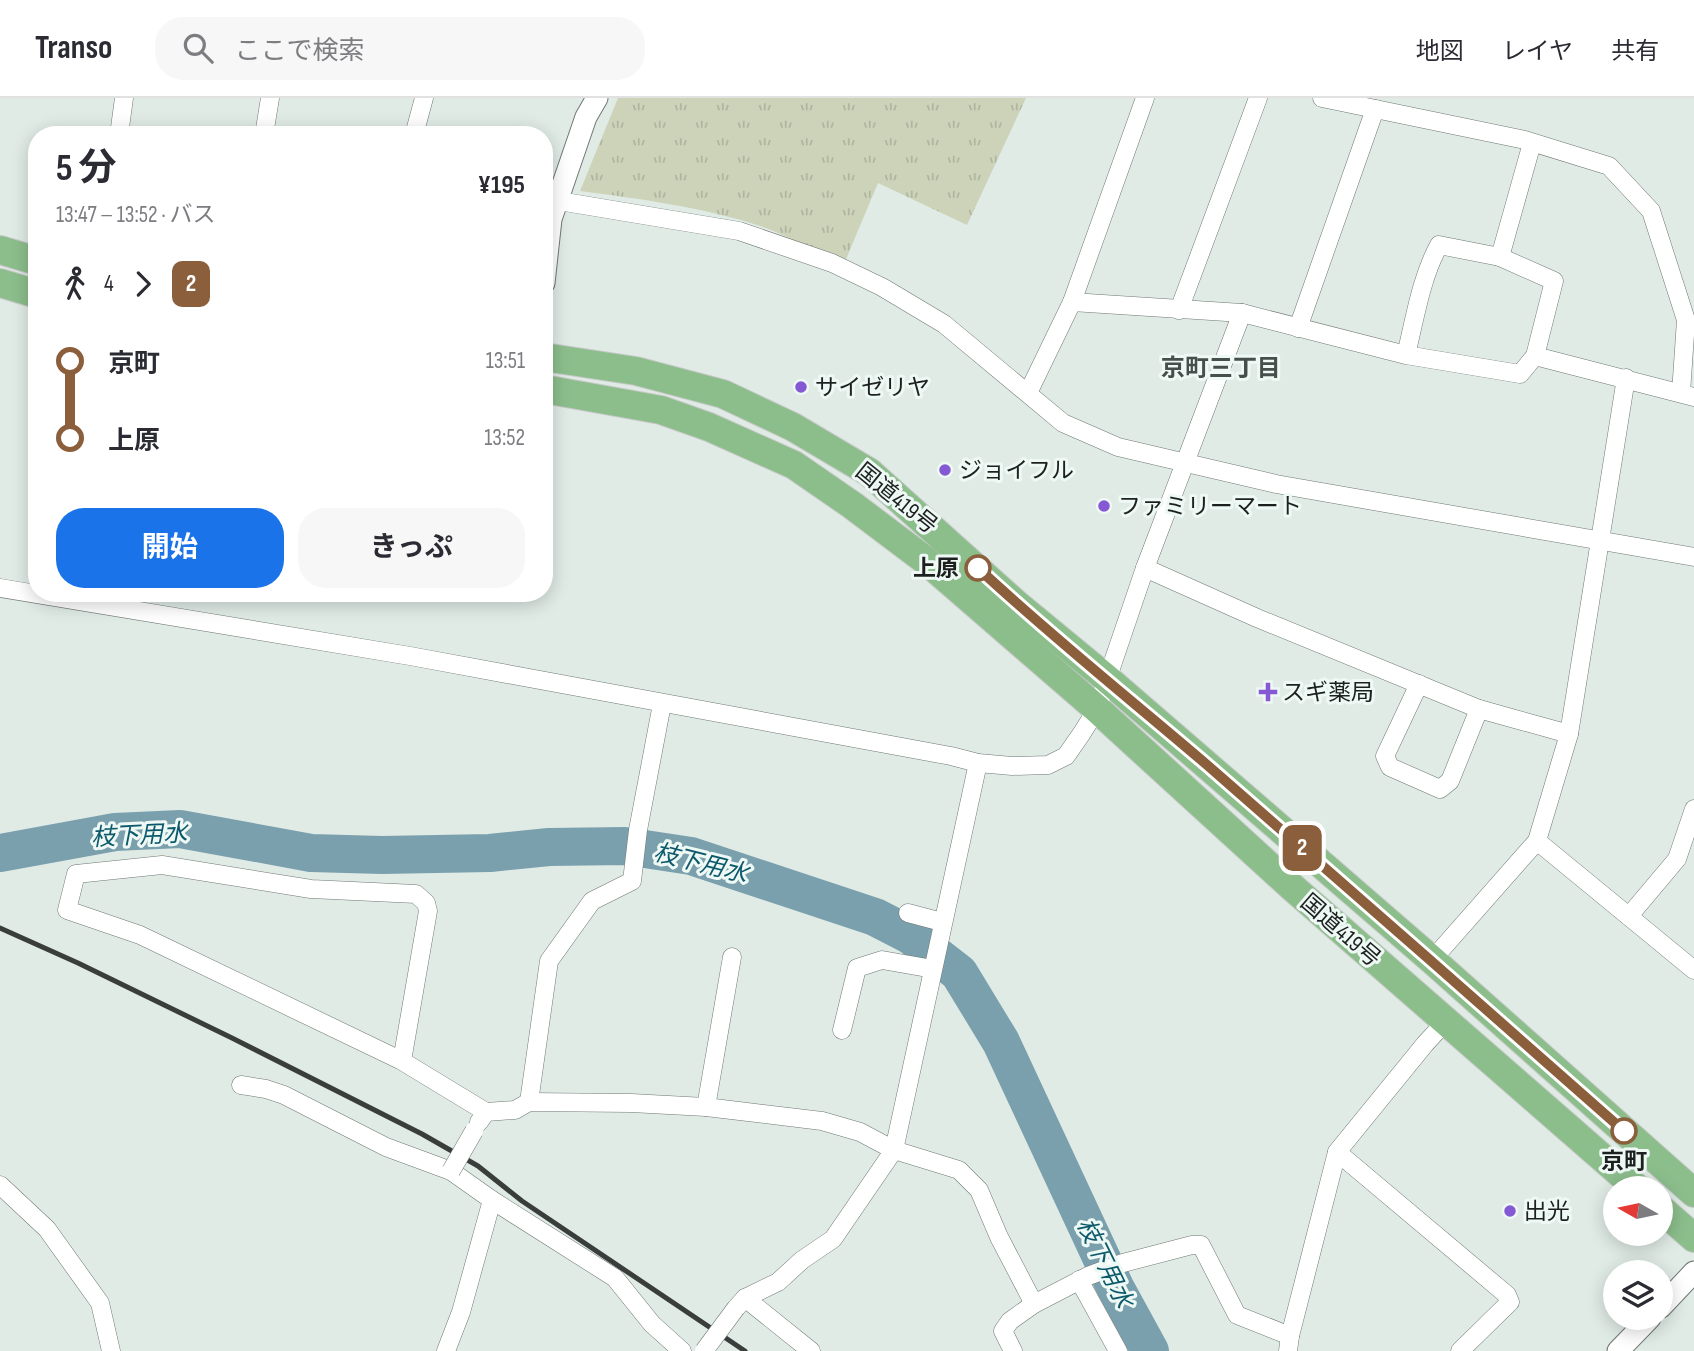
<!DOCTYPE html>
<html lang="ja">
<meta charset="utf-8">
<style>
body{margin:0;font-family:"Sofia Sans Condensed","Noto Sans JP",sans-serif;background:#f7f7f7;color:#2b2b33;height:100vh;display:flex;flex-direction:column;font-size:26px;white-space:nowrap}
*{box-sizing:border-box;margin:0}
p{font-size:23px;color:#7c7c81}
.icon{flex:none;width:38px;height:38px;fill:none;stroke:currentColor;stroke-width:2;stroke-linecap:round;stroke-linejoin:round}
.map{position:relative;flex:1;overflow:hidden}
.drawer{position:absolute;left:28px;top:28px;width:525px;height:476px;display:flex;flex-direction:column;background:#fff;border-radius:28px;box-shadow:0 4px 18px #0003}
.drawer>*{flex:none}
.badge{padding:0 14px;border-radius:10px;font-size:24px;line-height:46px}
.needle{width:46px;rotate:279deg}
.tools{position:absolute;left:1603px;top:1078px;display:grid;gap:14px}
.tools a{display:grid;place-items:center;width:70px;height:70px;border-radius:50%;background:#fff;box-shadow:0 4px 18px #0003;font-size:35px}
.map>.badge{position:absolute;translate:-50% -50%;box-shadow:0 0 0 4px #fff}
.legs{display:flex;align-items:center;gap:10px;height:77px;padding:0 28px;font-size:23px}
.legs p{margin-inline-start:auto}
.summary{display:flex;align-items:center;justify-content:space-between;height:119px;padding:0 28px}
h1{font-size:38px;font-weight:700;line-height:52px}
.button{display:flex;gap:14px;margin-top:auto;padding:14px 28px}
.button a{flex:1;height:80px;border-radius:28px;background:#1a73e8;color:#fff;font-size:28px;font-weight:700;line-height:80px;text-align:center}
.button a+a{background:#f7f7f7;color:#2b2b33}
ul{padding:0 28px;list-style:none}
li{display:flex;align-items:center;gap:24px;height:77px;font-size:26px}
li i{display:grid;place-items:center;width:10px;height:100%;margin:0 9px;background:currentColor}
li i::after{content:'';width:18px;height:18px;margin:-9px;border:5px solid;border-radius:50%;background:#fff}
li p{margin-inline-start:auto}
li:first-child i{background:linear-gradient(#0000 50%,currentColor 0)}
li:last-child i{background:linear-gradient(currentColor 50%,#0000 0)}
header{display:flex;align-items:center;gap:42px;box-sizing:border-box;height:98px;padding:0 35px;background:#fff;border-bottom:2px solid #e1e1e2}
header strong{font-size:33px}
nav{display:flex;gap:38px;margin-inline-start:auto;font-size:24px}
.search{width:490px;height:63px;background:#f7f7f7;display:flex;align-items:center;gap:18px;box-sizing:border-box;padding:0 24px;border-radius:28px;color:#7c7c81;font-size:26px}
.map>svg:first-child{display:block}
.grass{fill:url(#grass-tufts)}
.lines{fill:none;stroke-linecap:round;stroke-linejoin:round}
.river{stroke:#7ba0ad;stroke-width:38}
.minor-casing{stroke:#6f7874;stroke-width:19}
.tertiary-casing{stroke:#6f7874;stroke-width:23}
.trunk-casing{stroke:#c9c9c9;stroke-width:30}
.minor{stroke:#fff;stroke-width:18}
.tertiary{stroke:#fff;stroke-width:21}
.trunk{stroke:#8cbe8c;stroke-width:28}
.rail{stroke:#393e3c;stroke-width:5}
.minor-bridge-casing{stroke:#6f7874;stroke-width:19;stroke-linecap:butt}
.minor-bridge{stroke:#fff;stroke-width:18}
.line-1-casing{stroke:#fff;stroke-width:16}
.line-1{stroke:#8b5e3c;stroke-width:10}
.poi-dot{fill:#8559d3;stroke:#eef8f4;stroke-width:2.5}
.stop-1-dot{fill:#fff;stroke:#8b5e3c;stroke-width:3.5}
.labels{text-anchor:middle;stroke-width:6;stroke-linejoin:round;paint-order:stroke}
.poi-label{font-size:23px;fill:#1c201e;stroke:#eef8f4;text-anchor:start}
.street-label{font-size:23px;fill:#1c201e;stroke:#eef8f4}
.stop-label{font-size:23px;font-weight:bold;fill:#1c201e;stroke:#eef8f4;text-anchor:end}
.neighbourhood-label{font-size:24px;font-weight:bold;fill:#474f4c;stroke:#eef8f4}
.water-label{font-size:24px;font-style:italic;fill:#0c596c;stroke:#eef8f4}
</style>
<header>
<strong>Transo</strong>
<div class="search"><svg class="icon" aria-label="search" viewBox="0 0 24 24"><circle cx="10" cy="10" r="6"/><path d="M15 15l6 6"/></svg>ここで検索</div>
<nav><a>地図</a><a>レイヤ</a><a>共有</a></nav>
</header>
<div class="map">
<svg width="1694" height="1253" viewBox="0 0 1694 1253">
<defs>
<pattern id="grass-tufts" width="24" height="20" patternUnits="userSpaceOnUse" patternTransform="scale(1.75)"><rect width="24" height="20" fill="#ccd3b9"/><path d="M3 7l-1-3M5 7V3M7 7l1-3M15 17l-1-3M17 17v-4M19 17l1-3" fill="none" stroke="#afb59f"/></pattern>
</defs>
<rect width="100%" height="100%" fill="#e0ebe6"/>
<!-- grass -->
<path class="grass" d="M618,0H1026L967,127L878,85L844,166C816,154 789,138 760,128C703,109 640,101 580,93Z"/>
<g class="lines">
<!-- river -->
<polyline class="river" points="0,755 115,734 180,731 311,755 382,757 490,755 549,749 625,748 691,758 875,819 910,837 959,875 1001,944 1115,1189 1150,1253"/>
<defs>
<g id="minor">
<polyline points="1322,0 1525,42 1609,68 1651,113 1686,222 1681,295"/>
<polyline points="119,37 124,0"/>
<polyline points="264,37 270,0"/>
<polyline points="414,37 424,0"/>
<polyline points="559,103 739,133 832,165 882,189 944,226 1063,325 1118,349 1276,386 1694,459"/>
<polyline points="1500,159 1532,45"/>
<path d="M1072,204L1242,215L1406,257L1520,276L1535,258L1554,183L1500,159L1439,147C1421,180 1415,220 1406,257"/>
<polyline points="1179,212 1258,0"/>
<polyline points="1298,230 1375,11"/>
<polyline points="1535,258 1694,299"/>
<polyline points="1028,295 1072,204 1145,0"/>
<polyline points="1145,470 1257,520 1479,611 1569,636"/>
<polyline points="0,490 410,558 951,658 978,665 1012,668 1048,667 1066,658 1082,635 1097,611 1145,470 1242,215"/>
<polyline points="1419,586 1385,658 1390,669 1440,691 1450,683 1479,611"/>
<polyline points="1537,743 1694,872"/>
<polyline points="908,815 942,824"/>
<polyline points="1629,818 1677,761 1694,711"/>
<polyline points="1432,862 1537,743 1569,636 1626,280"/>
<polyline points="842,932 857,870 882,862 933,871"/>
<polyline points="402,963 428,813 426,805 416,796 311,791 162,767 76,776 67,812 140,837 402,963 486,1014"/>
<polyline points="241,987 266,991 284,997 386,1049 451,1073 492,1102 461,1214 446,1253"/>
<polyline points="529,1004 549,863 592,803 632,783 638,732 662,606"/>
<polyline points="706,1009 732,859"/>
<polyline points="479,1024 486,1014 515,1012 529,1004 631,1005 706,1009 822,1023 860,1034 894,1052 959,1072 979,1092 999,1139 1034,1206 1088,1178 1123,1165 1192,1147 1201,1147 1237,1217 1290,1238"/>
<polyline points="1337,1054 1507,1197 1510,1204 1460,1253"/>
<polyline points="0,1087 47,1131 100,1205 111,1253"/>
<polyline points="492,1102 615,1180 652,1226 682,1253"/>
<polyline points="1079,1182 1118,1253"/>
<polyline points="745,1200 811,1253"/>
<polyline points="736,1210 745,1200 778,1184 802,1162 833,1141 894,1052 978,665"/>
<polyline points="1013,1253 1003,1233 1010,1223 1034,1206"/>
<polyline points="1288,1253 1290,1238 1337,1054 1425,946 1447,922"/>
</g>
<g id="tertiary">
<polyline points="544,185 551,121 586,19 597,0"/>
<polyline points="1661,1209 1694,1174"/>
<polyline points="1618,1253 1650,1220"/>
</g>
<g id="trunk">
<polyline points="0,152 37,163"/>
<polyline points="0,185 37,196"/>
<polyline points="544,259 636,273 723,296 793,329 869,374 1015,505 1106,580 1432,862 1694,1095"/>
<polyline points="544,291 661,312 709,329 794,367 852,407 925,462 1097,611 1292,789 1637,1090"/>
<polyline points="1661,1111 1694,1140"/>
</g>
</defs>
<!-- minor casing -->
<use href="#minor" class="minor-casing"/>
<!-- tertiary casing -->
<use href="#tertiary" class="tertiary-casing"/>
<!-- trunk casing -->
<use href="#trunk" class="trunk-casing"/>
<!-- minor -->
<use href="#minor" class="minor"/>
<!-- tertiary -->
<use href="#tertiary" class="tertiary"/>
<!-- trunk -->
<use href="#trunk" class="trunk"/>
<!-- rail -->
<polyline class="rail" points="0,830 78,865 232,940 422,1036 478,1068 522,1103 745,1253"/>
<defs>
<g id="minor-bridge">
<polyline points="451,1073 474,1033"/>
<polyline points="704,1253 736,1210"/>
</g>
</defs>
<!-- minor-bridge casing -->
<use href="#minor-bridge" class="minor-bridge-casing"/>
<!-- minor-bridge -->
<use href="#minor-bridge" class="minor-bridge"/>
</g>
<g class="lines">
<defs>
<path id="line-1" d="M978,470C1051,538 1130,601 1206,666C1346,788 1485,910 1624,1033"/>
</defs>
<!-- line-1 casing -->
<use href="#line-1" class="line-1-casing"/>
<!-- line-1 -->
<use href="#line-1" class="line-1"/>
</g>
<!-- markers -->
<g class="poi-dot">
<circle cx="801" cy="289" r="7"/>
<circle cx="945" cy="372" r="7"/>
<circle cx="1104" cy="408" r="7"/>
<path d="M1264.5 583.5h7v7h7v7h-7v7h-7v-7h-7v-7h7z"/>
<circle cx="1510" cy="1113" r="7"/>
</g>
<g class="stop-1-dot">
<circle cx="978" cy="470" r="12"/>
<circle cx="1624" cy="1033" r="12"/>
</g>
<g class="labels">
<!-- poi labels -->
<g class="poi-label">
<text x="815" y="297">サイゼリヤ</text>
<text x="959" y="380">ジョイフル</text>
<text x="1118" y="416">ファミリーマート</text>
<text x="1282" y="602">スギ薬局</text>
<text x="1524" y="1121">出光</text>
</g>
<!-- street labels -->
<g class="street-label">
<text transform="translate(897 400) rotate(39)" y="8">国道419号</text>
<text transform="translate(1341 832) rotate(41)" y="8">国道419号</text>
</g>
<!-- stop labels -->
<g class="stop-label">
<text x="959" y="478">上原</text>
<text x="1624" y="1071" text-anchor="middle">京町</text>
</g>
<!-- neighbourhood labels -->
<g class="neighbourhood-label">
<text x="1221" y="278">京町三丁目</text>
</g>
<!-- water labels -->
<g class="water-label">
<text transform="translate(139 737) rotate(-3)" y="8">枝下用水</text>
<text transform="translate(701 765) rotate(14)" y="8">枝下用水</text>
<text transform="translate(1105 1165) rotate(64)" y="8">枝下用水</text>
</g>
</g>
</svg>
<div class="tools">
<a><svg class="needle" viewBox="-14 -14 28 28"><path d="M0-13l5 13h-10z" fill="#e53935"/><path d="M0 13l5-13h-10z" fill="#7c7c81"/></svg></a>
<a><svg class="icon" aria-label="layers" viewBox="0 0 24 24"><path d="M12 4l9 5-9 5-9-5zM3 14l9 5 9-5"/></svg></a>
</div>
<b class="badge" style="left:1302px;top:750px;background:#8b5e3c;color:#fff">2</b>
<section class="drawer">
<div class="summary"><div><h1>5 分</h1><p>13:47 – 13:52 · バス</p></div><b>¥195</b></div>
<div class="legs"><svg class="icon" aria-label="walk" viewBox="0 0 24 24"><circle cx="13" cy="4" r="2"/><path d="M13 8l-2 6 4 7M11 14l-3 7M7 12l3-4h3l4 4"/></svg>4<svg class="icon" aria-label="forward" viewBox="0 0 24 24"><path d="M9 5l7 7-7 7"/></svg><b class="badge" style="background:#8b5e3c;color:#fff">2</b></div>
<ul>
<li><i style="color:#8b5e3c"></i><b>京町</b><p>13:51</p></li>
<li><i style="color:#8b5e3c"></i><b>上原</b><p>13:52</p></li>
</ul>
<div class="button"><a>開始</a><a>きっぷ</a></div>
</section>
</div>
